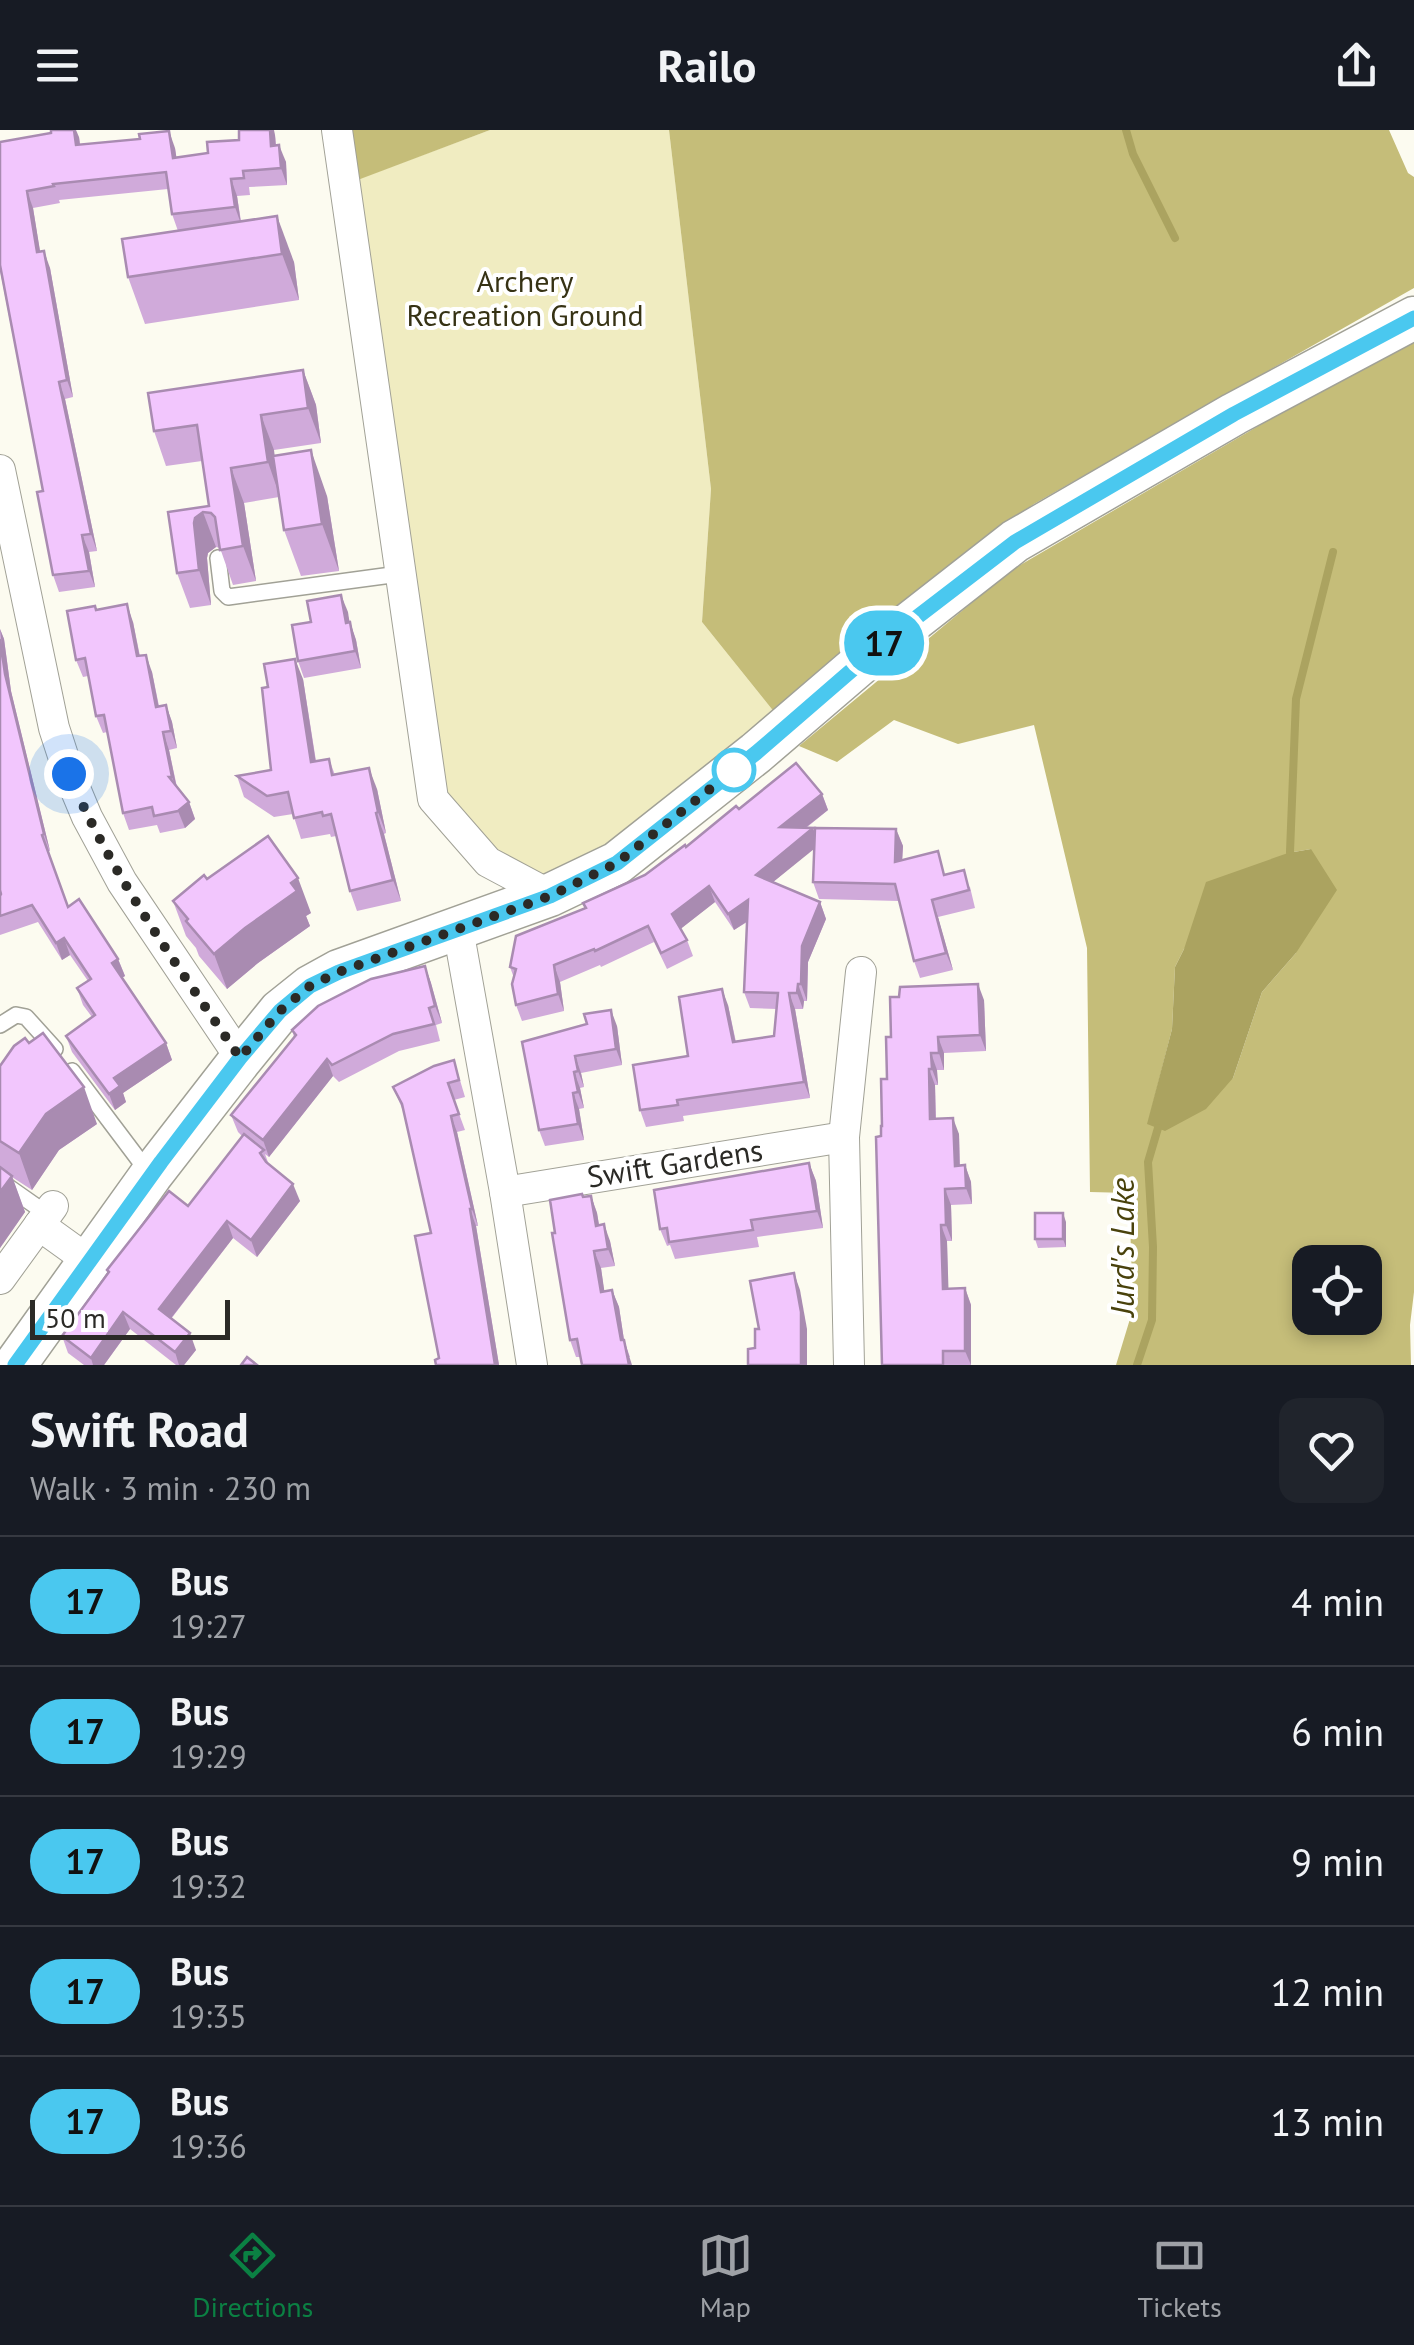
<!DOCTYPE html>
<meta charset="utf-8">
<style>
body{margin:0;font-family:"PT Sans",sans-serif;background:#20242c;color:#f1f3f6;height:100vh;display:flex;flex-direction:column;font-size:38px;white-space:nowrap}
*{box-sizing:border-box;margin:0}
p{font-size:32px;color:#9ea1a6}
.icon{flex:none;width:55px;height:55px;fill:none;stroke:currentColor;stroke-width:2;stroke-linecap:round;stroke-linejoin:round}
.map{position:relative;height:1235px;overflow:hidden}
.side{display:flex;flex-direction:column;background:#171b24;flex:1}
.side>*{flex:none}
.badge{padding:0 20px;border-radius:32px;font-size:35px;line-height:65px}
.controls{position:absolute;left:1292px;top:1115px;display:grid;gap:20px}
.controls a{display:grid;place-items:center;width:90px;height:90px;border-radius:20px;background:#171b24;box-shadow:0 5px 15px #0003;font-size:50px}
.scale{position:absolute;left:30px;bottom:25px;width:200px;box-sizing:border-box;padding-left:10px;border:5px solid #2b2a26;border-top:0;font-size:28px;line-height:35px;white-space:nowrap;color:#2b2a26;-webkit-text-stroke:8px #fff;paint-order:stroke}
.you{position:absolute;width:50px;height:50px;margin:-25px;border:8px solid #fff;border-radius:50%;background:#1a73e8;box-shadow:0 0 0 15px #1a73e833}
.map>.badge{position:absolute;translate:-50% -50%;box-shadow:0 0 0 5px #fff}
.round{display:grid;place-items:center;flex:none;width:105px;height:105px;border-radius:20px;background:#20242c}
.overview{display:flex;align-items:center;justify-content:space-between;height:170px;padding:0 30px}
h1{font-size:48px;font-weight:700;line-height:75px}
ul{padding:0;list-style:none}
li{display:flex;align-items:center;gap:30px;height:130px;padding:0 30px;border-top:2px solid #363941}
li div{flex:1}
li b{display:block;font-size:38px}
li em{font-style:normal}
li .badge{min-width:110px;font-weight:700;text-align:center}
header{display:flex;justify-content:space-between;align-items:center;height:130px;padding:0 30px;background:#171b24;font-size:45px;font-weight:700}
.dock{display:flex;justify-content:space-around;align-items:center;height:140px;border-top:2px solid #363941;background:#171b24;font-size:28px;color:#9ea1a6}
.dock a{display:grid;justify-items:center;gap:5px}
.dock .on{color:#0b8043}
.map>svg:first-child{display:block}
.green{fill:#f0ecc1}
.forest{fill:#c5bd79;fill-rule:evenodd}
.water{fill:#aba360}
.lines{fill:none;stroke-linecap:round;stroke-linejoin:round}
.stream{stroke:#aba360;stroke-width:8}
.lane-casing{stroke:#a1a196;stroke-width:18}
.street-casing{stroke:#a1a196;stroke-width:32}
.secondary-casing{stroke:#a1a196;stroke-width:45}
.lane{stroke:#fff;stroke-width:15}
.street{stroke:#fff;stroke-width:30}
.secondary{stroke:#fff;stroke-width:42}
.wall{fill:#d0aada}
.shaded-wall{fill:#a98bb1}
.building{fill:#f2c6fd;stroke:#a98bb1;stroke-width:2.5}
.line-casing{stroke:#fff;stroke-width:22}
.line{stroke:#4ac8ef;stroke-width:15}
.walk{stroke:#2b2a26;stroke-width:10;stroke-dasharray:0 18}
.stop-dot{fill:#fff;stroke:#4ac8ef;stroke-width:5}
.labels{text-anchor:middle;stroke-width:8;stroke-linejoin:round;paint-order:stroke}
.park-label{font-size:30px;fill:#363214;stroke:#fff}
.street-label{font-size:30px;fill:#2b2a26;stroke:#fff}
.water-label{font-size:32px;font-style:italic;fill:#49420c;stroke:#fff}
</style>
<header><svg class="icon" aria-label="menu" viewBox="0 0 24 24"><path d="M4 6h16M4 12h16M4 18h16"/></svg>Railo<svg class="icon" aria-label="share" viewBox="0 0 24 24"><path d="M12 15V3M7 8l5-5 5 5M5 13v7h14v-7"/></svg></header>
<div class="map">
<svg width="1414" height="1235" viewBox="0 0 1414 1235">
<rect width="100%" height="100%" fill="#fcfbf0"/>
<!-- green -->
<polygon class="green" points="490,0 669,0 711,359 702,492 775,583 550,765 433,669 345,54"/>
<!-- forest -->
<g class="forest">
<polygon points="347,0 490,0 355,51"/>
<polygon points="669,0 1389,0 1408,43 1414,47 1414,158 1034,374 968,421 775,583 702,492 711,359"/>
<path d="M1414,205V1162L1410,1195L1411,1235H1116L1133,1179L1129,1063L1090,1062L1087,818L1034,595L958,614L894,590L837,632L799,616L1010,441ZM1311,719L1296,823L1262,862L1233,948L1148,993L1172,899L1175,837L1184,819L1288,723ZM1310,1132H1365V1188H1310Z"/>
</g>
<!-- water -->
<polygon class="water" points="1311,719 1337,760 1296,823 1262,862 1233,948 1206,979 1165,1001 1147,994 1172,899 1175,837 1184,819 1206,752 1288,723"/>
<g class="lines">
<!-- stream -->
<g class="stream">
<polyline points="1126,0 1133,24 1175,108"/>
<polyline points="1290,722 1296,569 1333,422"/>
<polyline points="1137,1235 1152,1190 1153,1117 1148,1032 1158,998"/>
</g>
<defs>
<g id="lane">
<polyline points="218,428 222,461 228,467 399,444"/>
<polyline points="0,895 16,885 26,887 55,919"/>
<polyline points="72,941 148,1042"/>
<polyline points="0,1051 47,1084"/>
</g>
<g id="street">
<polyline points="337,0 433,669 488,732 550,765"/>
<polyline points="0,340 54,598 69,644 87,687 122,752 241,929"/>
<polyline points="458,799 505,1062 532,1235"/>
<polyline points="505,1062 844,1007"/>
<polyline points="39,1095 89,1131"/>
<polyline points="0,1149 53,1076"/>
<polyline points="849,1235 844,1007 861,842"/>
</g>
<polyline id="secondary" points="15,1235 151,1045 241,929 280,881 310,857 339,841 550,765 617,733 756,623 882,515 1015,411 1234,284 1414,188"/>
</defs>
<!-- lane casing -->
<use href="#lane" class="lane-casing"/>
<!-- street casing -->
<use href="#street" class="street-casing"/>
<!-- secondary casing -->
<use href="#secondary" class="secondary-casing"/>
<!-- lane -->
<use href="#lane" class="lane"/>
<!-- street -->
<use href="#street" class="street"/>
<!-- secondary -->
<use href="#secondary" class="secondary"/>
</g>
<!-- wall -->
<g class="wall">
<polygon points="275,5 276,15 286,32 287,55 249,57 250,65 237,66 241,91 294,132 299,170 145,194 128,147 178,101 172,84 168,59 59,70 60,73 33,78 40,122 50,138 73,267 65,269 97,421 89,422 95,457 59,462 53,445 43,361 0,140 0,12 79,7 80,15 175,18 176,27 208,23 239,10"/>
<polygon points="303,240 316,275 321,313 274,320 274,326 327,366 339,441 301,446 284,400 279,367 244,373 256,451 233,455 220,418 216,417 208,423 207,428 211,475 190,478 177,443 168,382 209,376 202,331 166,336 154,301"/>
<polygon points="341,465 356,510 361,538 304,548 298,531"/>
<polygon points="96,480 133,492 140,526 152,542 159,576 166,575 172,592 177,618 169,620 177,657 189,672 195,689 185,698 160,703 157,695 129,700 123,683 107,602 103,603 96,586 88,546 83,547 76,530"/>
<polygon points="0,499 4,509 11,561 50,721 48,721 68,777 118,829 125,846 122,848 166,913 172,930 123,963 126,972 115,980 72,922 66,906 92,887 83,875 77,858 88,851 70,825 62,830 38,792 0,805 0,766 1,764 0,760"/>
<polygon points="303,549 316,631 329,629 335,645 377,659 386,703 384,704 401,771 357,781 350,761 336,706 331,707 330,704 301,709 293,684 274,687 244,667 237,646 271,640"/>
<polygon points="822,664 828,680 806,698 813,698 815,704 896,699 903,716 902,731 946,745 970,757 975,778 938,787 953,840 920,848 914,831 899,771 819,769 813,752 814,718 773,752 820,772 826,789 808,832 807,871 804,871 803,879 795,879 810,968 683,986 684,991 646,997 640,980 688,926 728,875 736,912 774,906 777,879 750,878 744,862 747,792 734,800 715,772 680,799 687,810 693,826 667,839 654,812 601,837 600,835 560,852 564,881 522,891 516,875 514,848 510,837 585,778 645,745 739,679"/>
<polygon points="207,749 311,783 306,786 310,796 258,833 227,859 199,826 196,818 186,806 173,771"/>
<polygon points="425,836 431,853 442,893 436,895 440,911 399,921 339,952 333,946 269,1027 265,1024 269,1035 300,1071 257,1127 233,1108 171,1189 196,1220 184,1235 176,1235 130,1199 104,1235 84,1235 68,1223 62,1206 108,1143 107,1140 188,1076 242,1006 238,1002 231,985 294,907 292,900"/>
<polygon points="984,870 986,921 944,923 944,940 937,940 938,955 935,955 936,989 959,1004 960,1035 965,1035 971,1052 972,1074 951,1075 952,1111 947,1111 948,1159 965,1158 971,1175 971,1235 882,1235 881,1006 891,907"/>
<polygon points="587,894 617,896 622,935 581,943 584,957 580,958 584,978 579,979 584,1010 545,1016 539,1000"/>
<polygon points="454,930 465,967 454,970 465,1000 457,1002 478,1096 476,1096 499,1235 436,1235 439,1228 431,1103 404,983 393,957"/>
<polygon points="0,936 97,994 59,1020 32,1060 12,1047 25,1082 0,1118"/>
<polygon points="809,1033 816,1051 823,1098 757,1107 759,1117 675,1129 670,1115 667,1116 660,1099"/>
<polygon points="591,1066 597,1083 599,1095 610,1111 615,1136 601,1138 604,1161 612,1160 619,1177 624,1210 630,1227 576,1227 570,1210 555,1103"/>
<polygon points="1066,1092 1066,1117 1038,1118 1035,1109"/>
</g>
<!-- shaded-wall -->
<g class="shaded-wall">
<polygon points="74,0 76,0 79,7 82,32 76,15"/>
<polygon points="270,0 274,0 275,5 277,32 271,16"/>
<polygon points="169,1 175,18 179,44 173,28"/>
<polygon points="279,15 286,32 287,55 281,38"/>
<polygon points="231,49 237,66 241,94 235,77"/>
<polygon points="27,61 33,78 43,139 37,122"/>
<polygon points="277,86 294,132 299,170 282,124"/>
<polygon points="44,121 50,138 73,267 67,250"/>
<polygon points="303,240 316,275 321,313 308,278"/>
<polygon points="59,252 65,269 97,421 91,404"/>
<polygon points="261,285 274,320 280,367 268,332"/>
<polygon points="311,320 327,366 339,441 322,394"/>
<polygon points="231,338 244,373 256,451 243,416"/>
<polygon points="203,382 216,417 208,423 207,428 211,475 199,440 194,393 195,388"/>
<polygon points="82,405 89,422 95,457 89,441"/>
<polygon points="341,465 348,482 352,510 346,493"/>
<polygon points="127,474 133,492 143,544 137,526"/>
<polygon points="350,492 356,510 361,538 355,521"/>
<polygon points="0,499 4,509 11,561 50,721 44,704 5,544"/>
<polygon points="146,525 152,542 162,594 156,577"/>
<polygon points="295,529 303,549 319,653 311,632"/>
<polygon points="166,575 172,592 177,618 171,601"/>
<polygon points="163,602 169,620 178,664 172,647"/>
<polygon points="369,638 377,659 386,703 378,682"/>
<polygon points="822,664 828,680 786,713 780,697"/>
<polygon points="189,672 195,689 185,698 178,681"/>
<polygon points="376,683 384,704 401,771 393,750"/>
<polygon points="813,698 819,715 762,761 756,745"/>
<polygon points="896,699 903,716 901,750 895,732"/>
<polygon points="298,748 311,783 306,786 310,796 258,833 227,859 214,824"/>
<polygon points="709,756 715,772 678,801 672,784"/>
<polygon points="748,770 754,787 734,800 728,784"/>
<polygon points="932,770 938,787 953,840 946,823"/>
<polygon points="820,772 826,789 808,832 807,871 801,854 802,816"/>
<polygon points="64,808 70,825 62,830 56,813"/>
<polygon points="118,829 125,846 118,850 112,833"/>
<polygon points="554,835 560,852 564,881 558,864"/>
<polygon points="425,836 431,853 442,893 435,876"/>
<polygon points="798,854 804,871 803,879 797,863"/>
<polygon points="978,854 984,870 986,921 980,905"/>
<polygon points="722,859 728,875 739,929 733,912"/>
<polygon points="789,863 795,879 810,968 804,952"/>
<polygon points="611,880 617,896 622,935 616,919"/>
<polygon points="938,907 944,923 944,940 939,923"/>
<polygon points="166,913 172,930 123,963 126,972 115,980 109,964 114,948"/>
<polygon points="931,923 937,940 938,955 932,939"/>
<polygon points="575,926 581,943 584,957 578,941"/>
<polygon points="327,929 333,946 269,1027 263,1010"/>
<polygon points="929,939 935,955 936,1005 930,989"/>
<polygon points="574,942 580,958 584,978 578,962"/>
<polygon points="84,957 97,994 59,1020 32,1060 19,1023 46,984"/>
<polygon points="573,963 579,979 584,1010 578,994"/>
<polygon points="451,986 457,1002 478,1096 472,1079"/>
<polygon points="953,988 959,1004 960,1052 955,1036"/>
<polygon points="809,1033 816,1051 823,1098 817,1081"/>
<polygon points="965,1035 971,1052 972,1074 966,1058"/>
<polygon points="12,1046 25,1082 0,1118 0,1062"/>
<polygon points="293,1054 300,1071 257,1127 251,1110"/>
<polygon points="945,1059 951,1075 952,1111 946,1095"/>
<polygon points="591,1066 597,1083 602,1113 596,1096"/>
<polygon points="470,1079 476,1096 499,1235 495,1235"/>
<polygon points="1063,1083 1066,1092 1066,1117 1063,1109"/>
<polygon points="227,1091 233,1108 165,1196 159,1179"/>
<polygon points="604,1094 610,1111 615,1136 608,1119"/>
<polygon points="941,1095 947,1111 949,1176 943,1159"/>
<polygon points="594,1121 601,1138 607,1179 601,1162"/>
<polygon points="794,1143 800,1160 807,1199 807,1235 801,1235"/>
<polygon points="965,1158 971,1175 971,1235 965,1221"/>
<polygon points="612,1160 619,1177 624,1210 632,1235 629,1235 621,1210"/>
<polygon points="123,1182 130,1199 104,1235 93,1235 91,1228"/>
<polygon points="190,1203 196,1220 184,1235 179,1235 175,1222"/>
</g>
<!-- building -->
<g class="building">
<polygon points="51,0 74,0 76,15 140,9 139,4 169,1 173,28 208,23 207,12 239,10 239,0 270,0 271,16 279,15 281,38 243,41 244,48 231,49 235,77 172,84 166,42 53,54 54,56 27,61 37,122 44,121 67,250 59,252 91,404 82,405 89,441 53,445 37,362 43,361 0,135 0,12 51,3"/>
<polygon points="277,86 282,124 128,147 122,109"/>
<polygon points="303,240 308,278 261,285 268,332 231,338 243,416 220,420 215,387 211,383 203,382 195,388 194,393 199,440 177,443 168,382 209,376 197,295 154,301 148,263"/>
<polygon points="311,320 322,394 284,400 273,326"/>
<polygon points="341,465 346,493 350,492 355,521 298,531 292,495 311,492 307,471"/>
<polygon points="127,474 137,526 146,525 156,577 166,575 171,601 163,602 172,647 169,647 189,672 178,681 154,686 152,677 123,683 104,585 96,586 85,528 76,530 67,481 95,476 96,480"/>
<polygon points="0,509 5,544 44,704 42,705 68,777 79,769 118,829 112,833 166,913 114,948 120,956 109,964 66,906 95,885 77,858 91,849 64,808 56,813 32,775 0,786 0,766 1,764 0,760"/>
<polygon points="295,529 311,632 329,629 332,645 369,638 378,682 376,683 393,750 350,761 331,684 323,686 322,682 294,688 288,662 267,666 237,646 271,640 262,558 268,557 264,534"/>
<polygon points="796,633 822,664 780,697 813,698 756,745 820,772 802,816 801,854 798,854 797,863 789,863 804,952 677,970 678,975 640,980 633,935 688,926 679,867 722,859 733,912 774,906 778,863 744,862 748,770 728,784 709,756 672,784 687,810 661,823 648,796 595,821 594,819 554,835 558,864 516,875 512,854 516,839 510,837 516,806 586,778 583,773 645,745 685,715 686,717 736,676 739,679"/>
<polygon points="815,698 896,699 895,732 938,721 944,745 964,740 969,760 932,770 946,823 914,831 895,754 813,752"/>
<polygon points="268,706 298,748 291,753 297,761 245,798 214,824 186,791 188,789 173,771 204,745 207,749"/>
<polygon points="425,836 435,876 429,878 434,894 393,904 332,935 327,929 263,1010 231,985 296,905 292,900 318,876 371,849"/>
<polygon points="978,854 980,905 938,907 939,923 931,923 932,939 929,939 930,989 953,988 955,1036 965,1035 966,1058 945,1059 946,1095 941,1095 943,1159 965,1158 965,1221 943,1221 943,1235 882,1235 876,1007 881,1006 881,996 882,996 881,949 887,949 886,907 891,907 890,867 899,867 900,857"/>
<polygon points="611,880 616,919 575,926 578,941 574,942 578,962 573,963 578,994 539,1000 522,912 587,894 584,884"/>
<polygon points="43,903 84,957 46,984 19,1023 0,1011 0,936 14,916 25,908 29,913"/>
<polygon points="454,930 459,950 448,953 459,984 451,986 472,1079 470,1079 495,1235 436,1235 435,1230 439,1228 415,1106 431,1103 402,974 393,957 434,936"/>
<polygon points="244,1004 264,1020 260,1023 266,1032 293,1054 251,1110 227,1091 159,1179 190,1203 175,1222 123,1182 91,1228 62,1206 109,1142 107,1140 169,1061 188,1076"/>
<polygon points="809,1033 817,1081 751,1090 753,1100 669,1112 667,1098 660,1099 654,1060"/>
<polygon points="0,1037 12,1046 0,1062"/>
<polygon points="582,1064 583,1067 591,1066 596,1096 604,1094 608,1119 594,1121 601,1162 612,1160 621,1210 624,1210 629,1235 582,1235 577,1209 570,1210 552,1103 555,1103 550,1070"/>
<rect x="1035" y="1083" width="28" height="26"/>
<polygon points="794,1143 801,1182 801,1235 748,1235 748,1219 755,1218 755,1199 759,1199 750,1151"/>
<polygon points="247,1227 257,1235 241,1235"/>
</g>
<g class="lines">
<defs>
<polyline id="line" points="15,1235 161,1032 240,928 280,881 310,856 339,842 550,766 617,733 756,623 882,514 1015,412 1234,284 1414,188"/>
</defs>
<!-- line casing -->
<use href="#line" class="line-casing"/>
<!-- line -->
<use href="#line" class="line"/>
<!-- walk -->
<path class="walk" d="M69,644C112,747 178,836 240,928L280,881L310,856L339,842L550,766L617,733L734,640"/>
</g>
<!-- markers -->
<circle class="stop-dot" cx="734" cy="640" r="20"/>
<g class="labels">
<!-- park labels -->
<g class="park-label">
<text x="525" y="162">Archery<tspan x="525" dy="34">Recreation Ground</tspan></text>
</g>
<!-- street labels -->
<g class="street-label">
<text transform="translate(675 1034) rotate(-9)" y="10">Swift Gardens</text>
</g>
<!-- water labels -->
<g class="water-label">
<text transform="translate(1123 1117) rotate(-90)" y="11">Jurd's Lake</text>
</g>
</g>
</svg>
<div class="controls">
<a><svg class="icon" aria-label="locate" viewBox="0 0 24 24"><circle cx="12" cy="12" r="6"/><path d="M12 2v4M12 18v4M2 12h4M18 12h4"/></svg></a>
</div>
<div class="scale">50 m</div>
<div class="you" style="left:69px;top:644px"></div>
<b class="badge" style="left:884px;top:513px;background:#4ac8ef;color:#111">17</b>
</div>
<section class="side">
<div class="overview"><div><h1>Swift Road</h1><p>Walk · 3 min · 230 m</p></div><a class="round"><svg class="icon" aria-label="heart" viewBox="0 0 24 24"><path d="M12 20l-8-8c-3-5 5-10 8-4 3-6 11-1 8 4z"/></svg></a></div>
<ul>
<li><span class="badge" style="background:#4ac8ef;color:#111">17</span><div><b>Bus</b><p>19:27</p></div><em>4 min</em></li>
<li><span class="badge" style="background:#4ac8ef;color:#111">17</span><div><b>Bus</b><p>19:29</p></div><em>6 min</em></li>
<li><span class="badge" style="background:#4ac8ef;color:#111">17</span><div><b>Bus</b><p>19:32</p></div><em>9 min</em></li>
<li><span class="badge" style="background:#4ac8ef;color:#111">17</span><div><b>Bus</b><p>19:35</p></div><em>12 min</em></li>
<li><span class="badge" style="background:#4ac8ef;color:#111">17</span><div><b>Bus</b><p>19:36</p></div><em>13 min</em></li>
</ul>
</section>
<nav class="dock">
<a class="on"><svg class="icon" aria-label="directions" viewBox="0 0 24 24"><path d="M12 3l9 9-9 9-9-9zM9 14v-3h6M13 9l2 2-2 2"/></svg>Directions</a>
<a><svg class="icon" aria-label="map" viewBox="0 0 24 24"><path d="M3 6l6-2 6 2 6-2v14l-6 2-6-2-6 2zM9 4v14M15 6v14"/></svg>Map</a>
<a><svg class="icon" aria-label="tickets" viewBox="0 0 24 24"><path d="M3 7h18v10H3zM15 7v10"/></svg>Tickets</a>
</nav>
